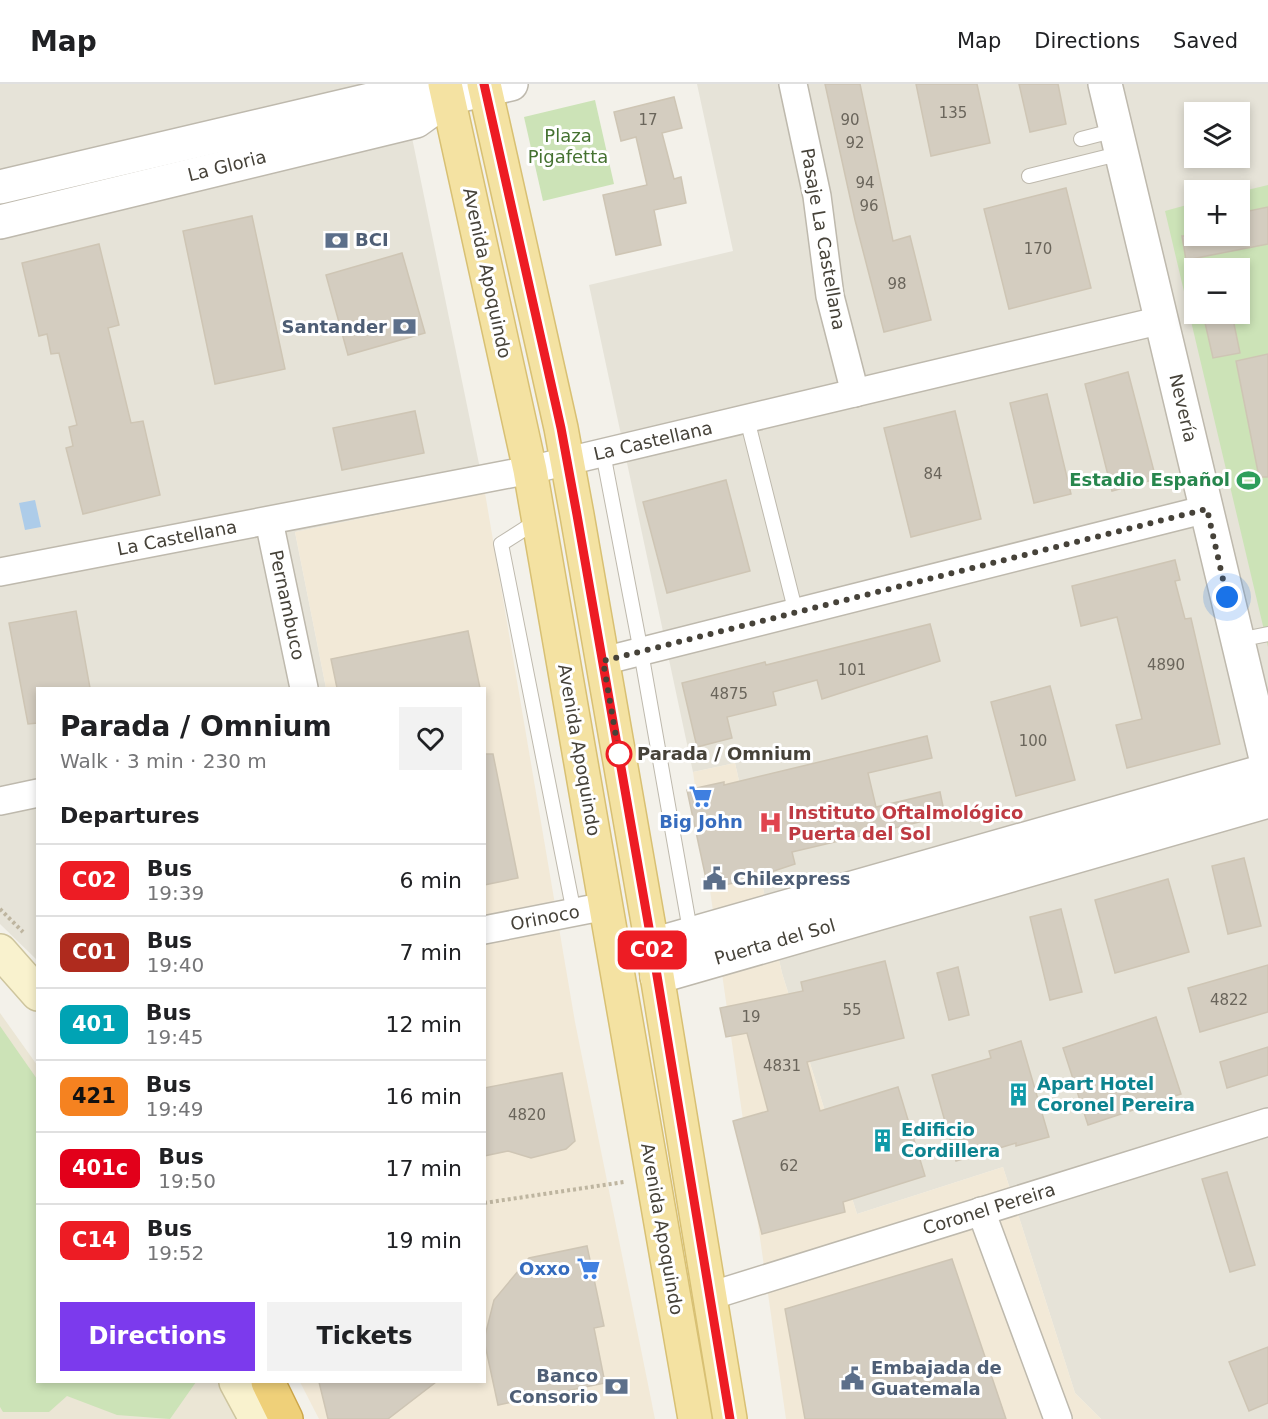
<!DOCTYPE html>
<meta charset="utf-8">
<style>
body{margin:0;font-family:"DejaVu Sans",sans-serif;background:#f2f2f2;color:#202124;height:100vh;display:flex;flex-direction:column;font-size:22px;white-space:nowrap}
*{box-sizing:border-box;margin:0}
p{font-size:20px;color:#757577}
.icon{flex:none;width:33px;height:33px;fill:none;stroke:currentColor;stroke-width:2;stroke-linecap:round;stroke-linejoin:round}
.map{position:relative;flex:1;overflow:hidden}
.sheet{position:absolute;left:36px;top:603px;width:450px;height:696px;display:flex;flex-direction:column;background:#fff;border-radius:0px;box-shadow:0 3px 9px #0003}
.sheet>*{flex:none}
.badge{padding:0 12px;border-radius:9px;font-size:21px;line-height:39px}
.fabs{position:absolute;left:1184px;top:18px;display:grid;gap:12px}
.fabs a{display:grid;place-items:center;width:66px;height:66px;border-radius:0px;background:#fff;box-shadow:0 3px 9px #0003;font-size:30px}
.you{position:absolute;width:30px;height:30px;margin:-15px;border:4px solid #fff;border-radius:50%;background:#1a73e8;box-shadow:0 0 0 9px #1a73e833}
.map>.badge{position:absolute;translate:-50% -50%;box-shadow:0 0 0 3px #fff}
h2{padding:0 24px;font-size:22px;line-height:54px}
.round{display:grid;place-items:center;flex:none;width:63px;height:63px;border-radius:0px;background:#f2f2f2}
.headline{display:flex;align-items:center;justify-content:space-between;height:102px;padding:0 24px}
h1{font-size:28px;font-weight:700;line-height:45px}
.cta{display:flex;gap:12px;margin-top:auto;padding:12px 24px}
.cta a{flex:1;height:69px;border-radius:0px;background:#7c3aed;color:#fff;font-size:24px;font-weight:700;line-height:69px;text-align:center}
.cta a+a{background:#f2f2f2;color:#202124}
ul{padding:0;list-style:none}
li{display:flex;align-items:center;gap:18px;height:72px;padding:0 24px;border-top:2px solid #e0e0e0}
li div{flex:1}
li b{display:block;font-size:22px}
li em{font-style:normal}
li .badge{min-width:66px;font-weight:700;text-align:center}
header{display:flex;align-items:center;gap:36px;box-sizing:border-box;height:84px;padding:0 30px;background:#fff;border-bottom:2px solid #e0e0e0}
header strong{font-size:28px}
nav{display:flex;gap:33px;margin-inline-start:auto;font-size:21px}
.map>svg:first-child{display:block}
.residential{fill:#e6e3d8;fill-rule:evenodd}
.commercial{fill:#f2e9d7}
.education{fill:#ebe6d5}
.green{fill:#cce3b7;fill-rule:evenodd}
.water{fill:#adcce9}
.building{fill:#d4cdc0;stroke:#cec5b4;stroke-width:1.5}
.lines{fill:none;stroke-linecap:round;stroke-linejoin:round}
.service-casing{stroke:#beb9ad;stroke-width:16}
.minor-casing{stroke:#beb9ad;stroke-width:30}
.tertiary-casing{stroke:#beb9ad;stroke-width:36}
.secondary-casing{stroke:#cec59e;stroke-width:36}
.primary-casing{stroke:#d8c073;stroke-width:36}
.motorway-casing{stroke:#cda649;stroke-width:36}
.path{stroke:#beb5a0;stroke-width:4;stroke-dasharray:3 3;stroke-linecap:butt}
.service{stroke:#fff;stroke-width:14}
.minor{stroke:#fff;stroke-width:27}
.tertiary{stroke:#fff;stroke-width:33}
.secondary{stroke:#f9f2ce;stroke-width:33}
.primary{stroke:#f4e2a2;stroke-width:33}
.motorway{stroke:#efd079;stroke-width:33}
.line-casing{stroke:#fff;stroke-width:14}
.line{stroke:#ed1c24;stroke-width:9}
.walk{stroke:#464239;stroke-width:6;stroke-dasharray:0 10.8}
.stop-dot{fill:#fff;stroke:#ed1c24;stroke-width:3}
.labels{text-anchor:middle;stroke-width:6;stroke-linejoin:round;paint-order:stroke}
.number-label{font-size:15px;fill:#6a655b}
.park-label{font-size:18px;fill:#457231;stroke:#fff}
.street-label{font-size:18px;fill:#464239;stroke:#fff}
.service-label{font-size:18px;font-weight:bold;fill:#4e5e75;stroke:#fff;text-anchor:start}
.leisure-label{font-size:18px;font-weight:bold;fill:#27864d;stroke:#fff;text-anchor:end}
.stop-label{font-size:18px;font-weight:bold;fill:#464239;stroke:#fff;text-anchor:start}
.health-label{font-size:18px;font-weight:bold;fill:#be3a42;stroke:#fff;text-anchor:start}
.shop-label{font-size:18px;font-weight:bold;fill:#366cbe;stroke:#fff}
.culture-label{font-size:18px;font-weight:bold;fill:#0d838f;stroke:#fff;text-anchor:start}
</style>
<header>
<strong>Map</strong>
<nav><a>Map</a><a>Directions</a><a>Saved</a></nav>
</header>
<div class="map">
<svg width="1268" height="1335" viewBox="0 0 1268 1335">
<rect width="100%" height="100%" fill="#f3f1ea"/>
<!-- residential -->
<g class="residential">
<polygon points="0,0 401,0 485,409 295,448 326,604 38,604 37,876 0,840"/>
<path d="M697,0H1268V1335H1101L1075,1309L1003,1083L857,1130L782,889L735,679L693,688L589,201L733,167ZM1194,28H1239V74H1194ZM1194,106H1239V152H1194ZM1194,184H1239V230H1194Z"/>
</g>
<!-- commercial -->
<g class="commercial">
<polygon points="485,409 575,938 655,1335 319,1335 300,1298 484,1298 484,604 326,604 295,448"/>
<polygon points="735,679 782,889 857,1130 1003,1083 1075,1309 1101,1335 786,1335 693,688"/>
</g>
<!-- education -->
<polygon class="education" points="0,929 37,981 38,1298 218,1298 238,1335 0,1335"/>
<!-- green -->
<g class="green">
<polygon points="595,16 614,100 543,117 524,33"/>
<path d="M1268,101V563L1165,127L1194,119V152H1239V108ZM1194,184H1239V230H1194Z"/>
<polygon points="0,942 37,995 38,1298 196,1298 170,1335 117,1331 67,1312 49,1328 3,1328 0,1323"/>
</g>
<!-- water -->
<polygon class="water" points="35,416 41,443 25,446 19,419"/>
<!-- building -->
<g class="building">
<polygon points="825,0 860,0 893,157 910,152 931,236 884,248 855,136"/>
<polygon points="916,0 977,0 990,59 931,72"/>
<polygon points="1019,0 1058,0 1066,40 1030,48"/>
<polygon points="674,13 682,44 662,49 674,95 681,93 686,119 654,126 661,161 616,171 603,111 647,101 636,53 621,57 614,28"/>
<polygon points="1066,104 1091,204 1009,225 984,125"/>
<polygon points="1268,123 1268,160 1186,176 1182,152 1239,152 1239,129"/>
<polygon points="252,132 285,285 215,300 183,147"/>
<polygon points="99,160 119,241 108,244 131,339 143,337 160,411 83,430 66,364 73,362 69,343 77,341 59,269 51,270 47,250 39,252 22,179"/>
<polygon points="402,169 425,249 348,271 326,191"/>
<polygon points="1203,230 1232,230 1240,269 1213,274"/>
<polygon points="1268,270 1268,393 1259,393 1236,277"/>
<polygon points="1128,288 1156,395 1112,407 1085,300"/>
<polygon points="1047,310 1071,410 1034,419 1010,319"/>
<polygon points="415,327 424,369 342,386 333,344"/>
<polygon points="955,327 981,435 911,453 884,344"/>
<polygon points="726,396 750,487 667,509 643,418"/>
<polygon points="1175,476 1180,496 1175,497 1185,535 1191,534 1220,660 1127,684 1116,641 1142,635 1117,533 1081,542 1072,502"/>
<polygon points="76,527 90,604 38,604 38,639 28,640 9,539"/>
<polygon points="930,540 940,577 822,615 817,596 773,608 776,621 727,633 732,654 697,663 682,599 765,578 766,581"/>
<polygon points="468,547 480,604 337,604 331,575"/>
<polygon points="1050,602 1075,696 1016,712 991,618"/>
<polygon points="927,652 932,674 868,689 876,723 940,708 945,732 792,768 795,780 744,797 708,804 687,706 724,698 724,701"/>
<polygon points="484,670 493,670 518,794 484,801"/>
<polygon points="1244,774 1261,842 1228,850 1212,782"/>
<polygon points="1168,795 1189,868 1115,889 1095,816"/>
<polygon points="1061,825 1082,908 1050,916 1030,833"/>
<polygon points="885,877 904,954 807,978 820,1027 898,1003 925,1092 843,1118 845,1128 762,1150 733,1037 768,1027 747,949 726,953 720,924 803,907 801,898"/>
<polygon points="1268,881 1268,928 1200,948 1188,904"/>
<polygon points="958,883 969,931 949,936 937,889"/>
<polygon points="1156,933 1181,1010 1088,1041 1063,964"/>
<polygon points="1021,957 1049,1053 1016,1062 1016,1059 956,1077 932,991 991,974 989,967"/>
<polygon points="1268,963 1268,991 1227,1004 1220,978"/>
<polygon points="562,989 575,1057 566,1065 531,1074 508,1067 484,1072 484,1004"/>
<polygon points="1227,1088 1255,1181 1230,1188 1202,1095"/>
<polygon points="587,1162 604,1242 594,1244 605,1299 498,1321 484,1256 494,1216 529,1174"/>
<polygon points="952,1175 1006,1335 805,1335 785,1225"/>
<polygon points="1268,1263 1268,1319 1249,1327 1229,1278"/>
<polygon points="319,1298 436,1298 388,1335 328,1335"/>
</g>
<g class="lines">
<defs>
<g id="service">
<polyline points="1081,55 1116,46"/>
<polyline points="1029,92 1122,69"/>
<polyline points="747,335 796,529"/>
<polyline points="603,369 641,568 691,852"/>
<polyline points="537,437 501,460 574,829"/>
<polyline points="1238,556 1268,550"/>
</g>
<g id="minor">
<polyline points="793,0 817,112 830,212 855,309"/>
<polyline points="269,437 304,604"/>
<polyline points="0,488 530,386 1162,236"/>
<polyline points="603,577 1207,425"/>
<polyline points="0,717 38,709"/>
<polyline points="484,846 606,822"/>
<polyline points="981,1127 1058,1335"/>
<polyline points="710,1212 1268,1038"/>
</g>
<g id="tertiary">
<polyline points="1105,0 1268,683"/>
<polyline points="0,103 408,7 448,14 511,0"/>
<polyline points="0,138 416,37 448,14"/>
<polyline points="652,861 1268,686"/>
<polyline points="657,893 1268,717"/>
</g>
<g id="secondary">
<polyline points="0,867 38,910"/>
<polyline points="236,1298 256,1335"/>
</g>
<g id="primary">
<polyline points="445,0 530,386 695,1335"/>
<polyline points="484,0 561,344 577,431 652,861 730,1335"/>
</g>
<polyline id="motorway" points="268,1298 286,1335"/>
</defs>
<!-- service casing -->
<use href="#service" class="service-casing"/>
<!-- minor casing -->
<use href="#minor" class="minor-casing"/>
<!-- tertiary casing -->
<use href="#tertiary" class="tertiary-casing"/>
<!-- secondary casing -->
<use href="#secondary" class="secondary-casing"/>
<!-- primary casing -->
<use href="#primary" class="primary-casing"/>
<!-- motorway casing -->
<use href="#motorway" class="motorway-casing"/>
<!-- path -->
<g class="path">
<polyline points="0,825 23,848"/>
<polyline points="484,1119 624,1098"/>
</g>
<!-- service -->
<use href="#service" class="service"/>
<!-- minor -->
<use href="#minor" class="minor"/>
<!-- tertiary -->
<use href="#tertiary" class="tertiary"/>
<!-- secondary -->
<use href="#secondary" class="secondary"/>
<!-- primary -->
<use href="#primary" class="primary"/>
<!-- motorway -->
<use href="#motorway" class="motorway"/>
</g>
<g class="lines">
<defs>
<polyline id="line" points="484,0 561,344 577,431 652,861 730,1335"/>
</defs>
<!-- line casing -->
<use href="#line" class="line-casing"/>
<!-- line -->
<use href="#line" class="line"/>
<!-- walk -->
<polyline class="walk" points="619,670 603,577 1207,425 1227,513"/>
</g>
<!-- icons -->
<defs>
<symbol id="bank-bare" viewBox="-9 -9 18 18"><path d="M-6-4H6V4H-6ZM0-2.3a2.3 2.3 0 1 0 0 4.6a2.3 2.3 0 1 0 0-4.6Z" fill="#5c6f8a" stroke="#fff" stroke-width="2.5" paint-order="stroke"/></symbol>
<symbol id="stadium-bare" viewBox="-9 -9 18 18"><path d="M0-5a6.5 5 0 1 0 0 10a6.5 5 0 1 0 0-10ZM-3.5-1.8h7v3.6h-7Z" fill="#2e9e5b" stroke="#fff" stroke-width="2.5" paint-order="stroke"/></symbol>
<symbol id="supermarket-bare" viewBox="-9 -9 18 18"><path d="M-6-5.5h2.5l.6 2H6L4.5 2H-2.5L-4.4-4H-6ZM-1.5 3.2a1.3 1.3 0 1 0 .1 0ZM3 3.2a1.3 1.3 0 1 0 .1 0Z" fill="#3f7fe0" stroke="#fff" stroke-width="2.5" paint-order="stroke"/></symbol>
<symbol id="hospital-bare" viewBox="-9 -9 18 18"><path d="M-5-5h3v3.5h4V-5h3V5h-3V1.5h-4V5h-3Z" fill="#e0444e" stroke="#fff" stroke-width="2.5" paint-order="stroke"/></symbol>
<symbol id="civic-bare" viewBox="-9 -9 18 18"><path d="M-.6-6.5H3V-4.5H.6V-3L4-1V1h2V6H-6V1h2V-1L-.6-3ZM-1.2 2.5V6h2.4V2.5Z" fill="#5c6f8a" stroke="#fff" stroke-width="2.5" paint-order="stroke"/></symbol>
<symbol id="building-bare" viewBox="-9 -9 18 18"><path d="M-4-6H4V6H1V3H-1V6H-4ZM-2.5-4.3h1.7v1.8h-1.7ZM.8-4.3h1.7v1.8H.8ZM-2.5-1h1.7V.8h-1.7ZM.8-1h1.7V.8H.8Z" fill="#0f9aa8" stroke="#fff" stroke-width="2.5" paint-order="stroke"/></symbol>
</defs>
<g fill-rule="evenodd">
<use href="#bank-bare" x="320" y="140" width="33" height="33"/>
<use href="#bank-bare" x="388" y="226" width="33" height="33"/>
<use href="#stadium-bare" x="1232" y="380" width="33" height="33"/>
<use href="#supermarket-bare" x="684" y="696" width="33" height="33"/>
<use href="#hospital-bare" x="754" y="722" width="33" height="33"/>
<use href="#civic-bare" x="698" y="778" width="33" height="33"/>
<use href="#building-bare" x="1002" y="994" width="33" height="33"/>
<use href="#building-bare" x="866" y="1040" width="33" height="33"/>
<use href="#supermarket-bare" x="572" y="1168" width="33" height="33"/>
<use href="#civic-bare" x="836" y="1278" width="33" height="33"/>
<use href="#bank-bare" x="600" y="1286" width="33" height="33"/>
</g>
<!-- markers -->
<circle class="stop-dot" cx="619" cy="670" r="12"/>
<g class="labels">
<!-- number labels -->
<g class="number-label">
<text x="953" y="34">135</text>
<text x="648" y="41">17</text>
<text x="850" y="41">90</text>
<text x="855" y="64">92</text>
<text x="865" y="104">94</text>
<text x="869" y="127">96</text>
<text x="1038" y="170">170</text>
<text x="897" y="205">98</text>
<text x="933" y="395">84</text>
<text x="1166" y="586">4890</text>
<text x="852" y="591">101</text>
<text x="729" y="615">4875</text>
<text x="1033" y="662">100</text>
<text x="1229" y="921">4822</text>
<text x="852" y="931">55</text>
<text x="751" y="938">19</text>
<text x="782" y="987">4831</text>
<text x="527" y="1036">4820</text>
<text x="789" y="1087">62</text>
</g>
<!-- park labels -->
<g class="park-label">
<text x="568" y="58">Plaza<tspan x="568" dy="21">Pigafetta</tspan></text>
</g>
<!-- street labels -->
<g class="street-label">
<text transform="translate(227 82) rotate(-14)" y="6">La Gloria</text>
<text transform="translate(823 155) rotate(80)" y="6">Pasaje La Castellana</text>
<text transform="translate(487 189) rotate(78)" y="6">Avenida Apoquindo</text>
<text transform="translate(1183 324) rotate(77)" y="6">Nevería</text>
<text transform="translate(653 357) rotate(-13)" y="6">La Castellana</text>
<text transform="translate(177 454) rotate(-11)" y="6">La Castellana</text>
<text transform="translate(287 521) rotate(78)" y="6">Pernambuco</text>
<text transform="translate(579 666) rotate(80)" y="6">Avenida Apoquindo</text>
<text transform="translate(545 834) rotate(-11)" y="6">Orinoco</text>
<text transform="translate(775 858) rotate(-16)" y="6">Puerta del Sol</text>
<text transform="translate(989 1125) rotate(-17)" y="6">Coronel Pereira</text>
<text transform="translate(662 1145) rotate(80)" y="6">Avenida Apoquindo</text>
</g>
<!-- service labels -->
<g class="service-label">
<text x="355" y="162">BCI</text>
<text x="387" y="249" text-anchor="end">Santander</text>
<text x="733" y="801">Chilexpress</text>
<text x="871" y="1290">Embajada de<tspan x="871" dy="21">Guatemala</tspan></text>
<text x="598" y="1298" text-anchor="end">Banco<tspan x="598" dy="21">Consorio</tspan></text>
</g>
<!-- leisure labels -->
<g class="leisure-label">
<text x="1230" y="402">Estadio Español</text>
</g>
<!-- stop labels -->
<g class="stop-label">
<text x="637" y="676">Parada / Omnium</text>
</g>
<!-- health labels -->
<g class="health-label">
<text x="788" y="735">Instituto Oftalmológico<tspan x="788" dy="21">Puerta del Sol</tspan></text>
</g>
<!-- shop labels -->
<g class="shop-label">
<text x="701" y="744">Big John</text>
<text x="570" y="1191" text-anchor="end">Oxxo</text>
</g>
<!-- culture labels -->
<g class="culture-label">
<text x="1037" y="1006">Apart Hotel<tspan x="1037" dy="21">Coronel Pereira</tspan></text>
<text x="901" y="1052">Edificio<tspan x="901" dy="21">Cordillera</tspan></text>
</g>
</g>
</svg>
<div class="fabs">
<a><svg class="icon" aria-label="layers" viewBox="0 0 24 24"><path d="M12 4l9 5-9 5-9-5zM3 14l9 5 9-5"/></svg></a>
<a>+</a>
<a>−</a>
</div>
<div class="you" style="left:1227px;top:513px"></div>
<b class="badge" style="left:652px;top:866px;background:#ed1c24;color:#fff">C02</b>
<section class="sheet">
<div class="headline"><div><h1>Parada / Omnium</h1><p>Walk · 3 min · 230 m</p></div><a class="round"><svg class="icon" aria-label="heart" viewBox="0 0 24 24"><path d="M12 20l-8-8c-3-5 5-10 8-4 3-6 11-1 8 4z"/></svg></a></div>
<h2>Departures</h2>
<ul>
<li><span class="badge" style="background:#ed1c24;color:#fff">C02</span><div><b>Bus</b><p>19:39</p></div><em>6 min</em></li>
<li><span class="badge" style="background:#af2b1e;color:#fff">C01</span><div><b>Bus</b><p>19:40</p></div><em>7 min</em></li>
<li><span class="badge" style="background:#00a3b4;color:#fff">401</span><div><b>Bus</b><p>19:45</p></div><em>12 min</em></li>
<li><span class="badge" style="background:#f58220;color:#111">421</span><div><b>Bus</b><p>19:49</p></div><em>16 min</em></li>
<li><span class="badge" style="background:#e2001a;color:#fff">401c</span><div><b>Bus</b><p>19:50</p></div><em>17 min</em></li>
<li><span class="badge" style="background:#ed1c24;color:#fff">C14</span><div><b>Bus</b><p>19:52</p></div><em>19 min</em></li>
</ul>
<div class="cta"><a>Directions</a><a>Tickets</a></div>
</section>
</div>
